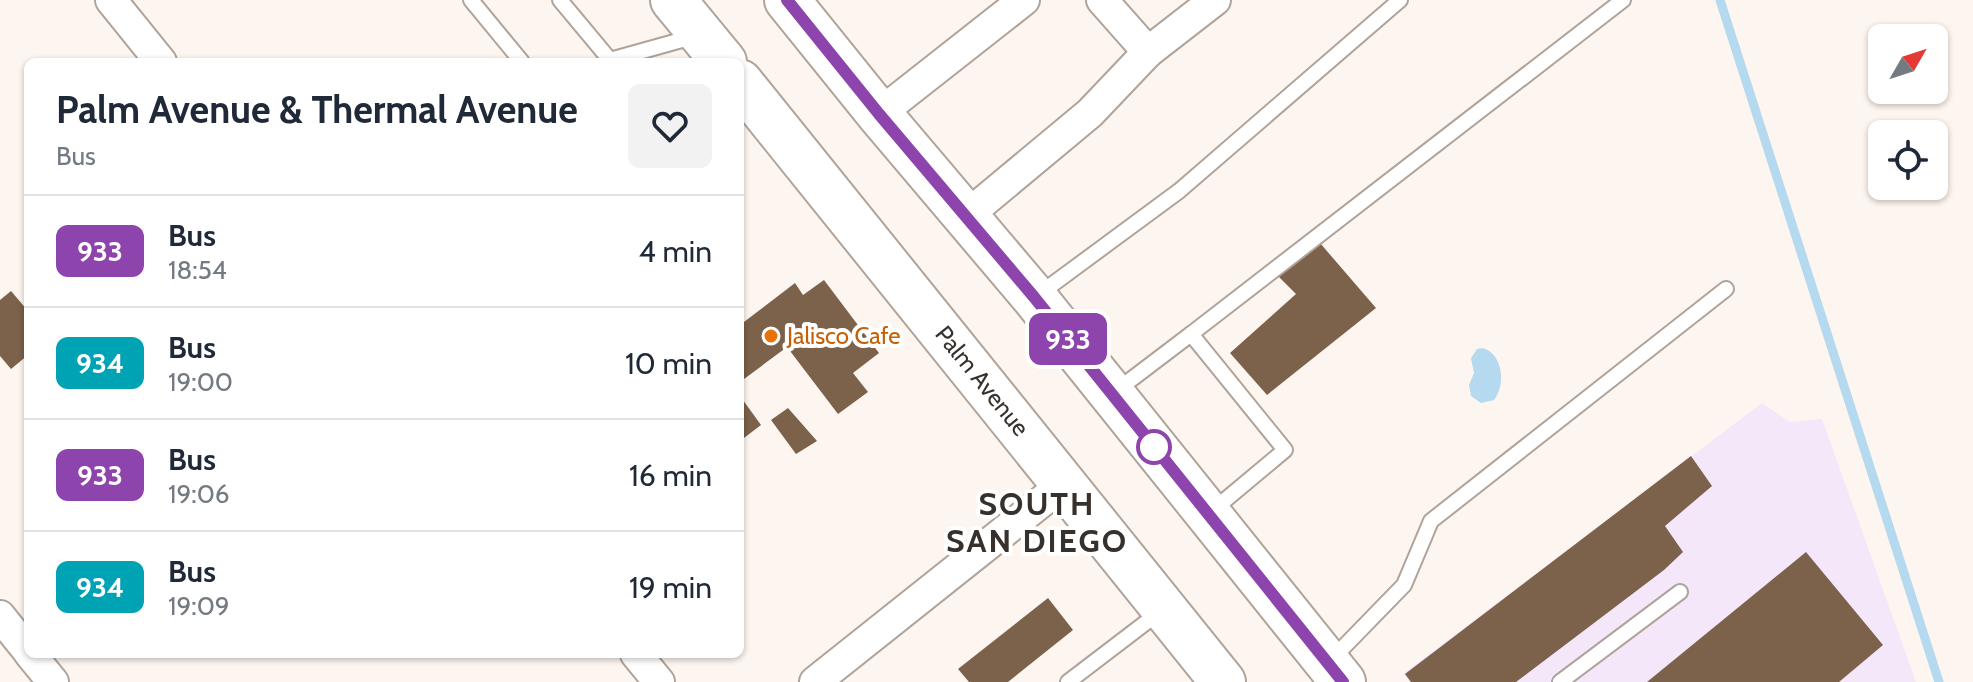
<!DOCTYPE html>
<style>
body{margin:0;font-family:Cabin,sans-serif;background:#f2f2f3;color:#1f2937;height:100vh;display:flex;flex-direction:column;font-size:30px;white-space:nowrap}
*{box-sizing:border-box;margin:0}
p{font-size:26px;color:#747a83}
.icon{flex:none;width:44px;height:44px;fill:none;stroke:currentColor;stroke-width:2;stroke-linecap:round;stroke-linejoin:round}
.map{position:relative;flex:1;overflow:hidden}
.side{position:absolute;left:24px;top:58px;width:720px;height:600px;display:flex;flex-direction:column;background:#fff;border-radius:12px;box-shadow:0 2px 6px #0004}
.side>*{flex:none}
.badge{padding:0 16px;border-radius:12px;font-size:28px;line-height:52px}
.needle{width:52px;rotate:51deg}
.controls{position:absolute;left:1868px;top:24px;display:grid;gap:16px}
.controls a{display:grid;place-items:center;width:80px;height:80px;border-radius:12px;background:#fff;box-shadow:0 2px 6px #0004;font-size:40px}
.map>.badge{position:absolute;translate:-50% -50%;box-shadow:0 0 0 4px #fff}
.round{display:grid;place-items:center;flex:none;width:84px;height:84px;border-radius:12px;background:#f2f2f3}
.head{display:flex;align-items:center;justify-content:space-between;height:136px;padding:0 32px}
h1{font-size:38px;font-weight:700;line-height:60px}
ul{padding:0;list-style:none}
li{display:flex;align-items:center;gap:24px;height:112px;padding:0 32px;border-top:2px solid #e0e1e3}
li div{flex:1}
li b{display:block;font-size:30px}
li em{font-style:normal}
li .badge{min-width:88px;font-weight:700;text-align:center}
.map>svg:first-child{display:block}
.commercial{fill:#f5e7fa}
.water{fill:#b5d9ee}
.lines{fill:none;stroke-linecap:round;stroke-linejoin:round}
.stream{stroke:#b5d9ee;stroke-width:9}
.building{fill:#7c614b}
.service-casing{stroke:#b0a399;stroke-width:18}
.minor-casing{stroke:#b0a399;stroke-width:34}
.trunk-casing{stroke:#b0a399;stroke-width:48}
.service{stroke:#fff;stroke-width:14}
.minor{stroke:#fff;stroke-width:30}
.trunk{stroke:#fff;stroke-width:44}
.line-casing{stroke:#fff;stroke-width:18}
.line{stroke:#8e44ad;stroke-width:12}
.food-dot{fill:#e8710a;stroke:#fff;stroke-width:3}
.stop-dot{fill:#fff;stroke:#8e44ad;stroke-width:4}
.labels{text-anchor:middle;stroke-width:8;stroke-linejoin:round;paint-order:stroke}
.food-label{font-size:24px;fill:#c56008;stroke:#fff;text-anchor:start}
.street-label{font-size:24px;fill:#36312d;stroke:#fff}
.district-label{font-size:32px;font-weight:bold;letter-spacing:2px;fill:#36312d;stroke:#fff}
</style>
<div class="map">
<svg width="1973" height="682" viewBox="0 0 1973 682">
<rect width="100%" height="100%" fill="#fdf5ef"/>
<!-- commercial -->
<polygon class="commercial" points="1762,403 1790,422 1822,419 1916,682 1410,682 1403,674"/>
<!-- water -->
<path class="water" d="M1483,348C1503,354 1506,385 1494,400L1481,403L1471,396L1469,385L1474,373L1471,358L1477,349Z"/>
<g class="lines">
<!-- stream -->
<polyline class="stream" points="1720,0 1939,682"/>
</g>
<!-- building -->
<g class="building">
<polygon points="1320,243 1376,308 1267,395 1230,353 1296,294 1277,275"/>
<polygon points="824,280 879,353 853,373 868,392 838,414 787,347 740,382 740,325 795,283 803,295"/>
<polygon points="11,291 28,311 28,355 11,369 0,356 0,300"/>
<polygon points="740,396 761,425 740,441"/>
<polygon points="788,408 817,441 796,454 771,420"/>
<polygon points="1691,456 1712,486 1665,526 1683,552 1664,570 1516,682 1411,682 1405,674"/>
<polygon points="1806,552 1883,645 1839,682 1647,682"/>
<polygon points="1048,598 1073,630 1008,682 969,682 958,669"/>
</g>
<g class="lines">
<defs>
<g id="service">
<polyline points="471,0 522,62"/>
<polyline points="560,0 610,60 696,36"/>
<polyline points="1038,295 1179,191 1400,0"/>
<polyline points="1191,334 1623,0"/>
<polyline points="1116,391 1191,334 1285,450 1212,511"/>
<polyline points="1331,660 1404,585 1431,521 1726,289"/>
<polyline points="1068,682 1161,611"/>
<polyline points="1560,682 1680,592"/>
</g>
<g id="minor">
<polyline points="111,0 161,62"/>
<polyline points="1102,0 1148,52"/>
<polyline points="879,114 1024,0"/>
<polyline points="965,217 1090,113 1148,52 1215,0"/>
<polyline points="0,616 28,651"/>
<polyline points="30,654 53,682"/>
<polyline points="636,654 659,682"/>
<polyline points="815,682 1065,483"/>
</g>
<g id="trunk">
<polyline points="673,0 724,62"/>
<polyline points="787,0 879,114 1034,297 1343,682"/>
<polyline points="740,82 1223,682"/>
</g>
</defs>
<!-- service casing -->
<use href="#service" class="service-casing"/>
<!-- minor casing -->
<use href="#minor" class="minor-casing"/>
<!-- trunk casing -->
<use href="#trunk" class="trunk-casing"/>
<!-- service -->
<use href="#service" class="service"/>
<!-- minor -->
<use href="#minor" class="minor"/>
<!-- trunk -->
<use href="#trunk" class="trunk"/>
</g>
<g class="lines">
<defs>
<polyline id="line" points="787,0 879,114 1034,297 1343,682"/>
</defs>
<!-- line casing -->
<use href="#line" class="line-casing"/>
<!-- line -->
<use href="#line" class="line"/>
</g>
<!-- markers -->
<circle class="food-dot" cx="771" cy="336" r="8"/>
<circle class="stop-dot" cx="1154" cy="447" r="16"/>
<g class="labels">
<!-- food labels -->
<g class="food-label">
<text x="787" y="344">Jalisco Cafe</text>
</g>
<!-- street labels -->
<g class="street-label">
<text transform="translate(982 381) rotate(51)" y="8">Palm Avenue</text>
</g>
<!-- district labels -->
<g class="district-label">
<text x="1037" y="515">SOUTH<tspan x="1037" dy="37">SAN DIEGO</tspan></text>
</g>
</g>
</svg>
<div class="controls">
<a><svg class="needle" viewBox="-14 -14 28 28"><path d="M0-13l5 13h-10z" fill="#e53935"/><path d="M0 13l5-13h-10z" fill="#747a83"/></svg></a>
<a><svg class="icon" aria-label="locate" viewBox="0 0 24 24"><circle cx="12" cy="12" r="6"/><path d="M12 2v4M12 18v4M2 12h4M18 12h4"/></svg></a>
</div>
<b class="badge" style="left:1068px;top:339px;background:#8e44ad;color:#fff">933</b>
<section class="side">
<div class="head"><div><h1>Palm Avenue &amp; Thermal Avenue</h1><p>Bus</p></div><a class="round"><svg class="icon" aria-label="heart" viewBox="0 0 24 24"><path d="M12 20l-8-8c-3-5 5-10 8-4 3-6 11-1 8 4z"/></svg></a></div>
<ul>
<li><span class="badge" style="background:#8e44ad;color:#fff">933</span><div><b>Bus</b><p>18:54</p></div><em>4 min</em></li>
<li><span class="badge" style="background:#00a3b4;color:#fff">934</span><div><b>Bus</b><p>19:00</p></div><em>10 min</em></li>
<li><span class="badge" style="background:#8e44ad;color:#fff">933</span><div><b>Bus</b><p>19:06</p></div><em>16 min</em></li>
<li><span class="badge" style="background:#00a3b4;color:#fff">934</span><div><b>Bus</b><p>19:09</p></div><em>19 min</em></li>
</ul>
</section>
</div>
